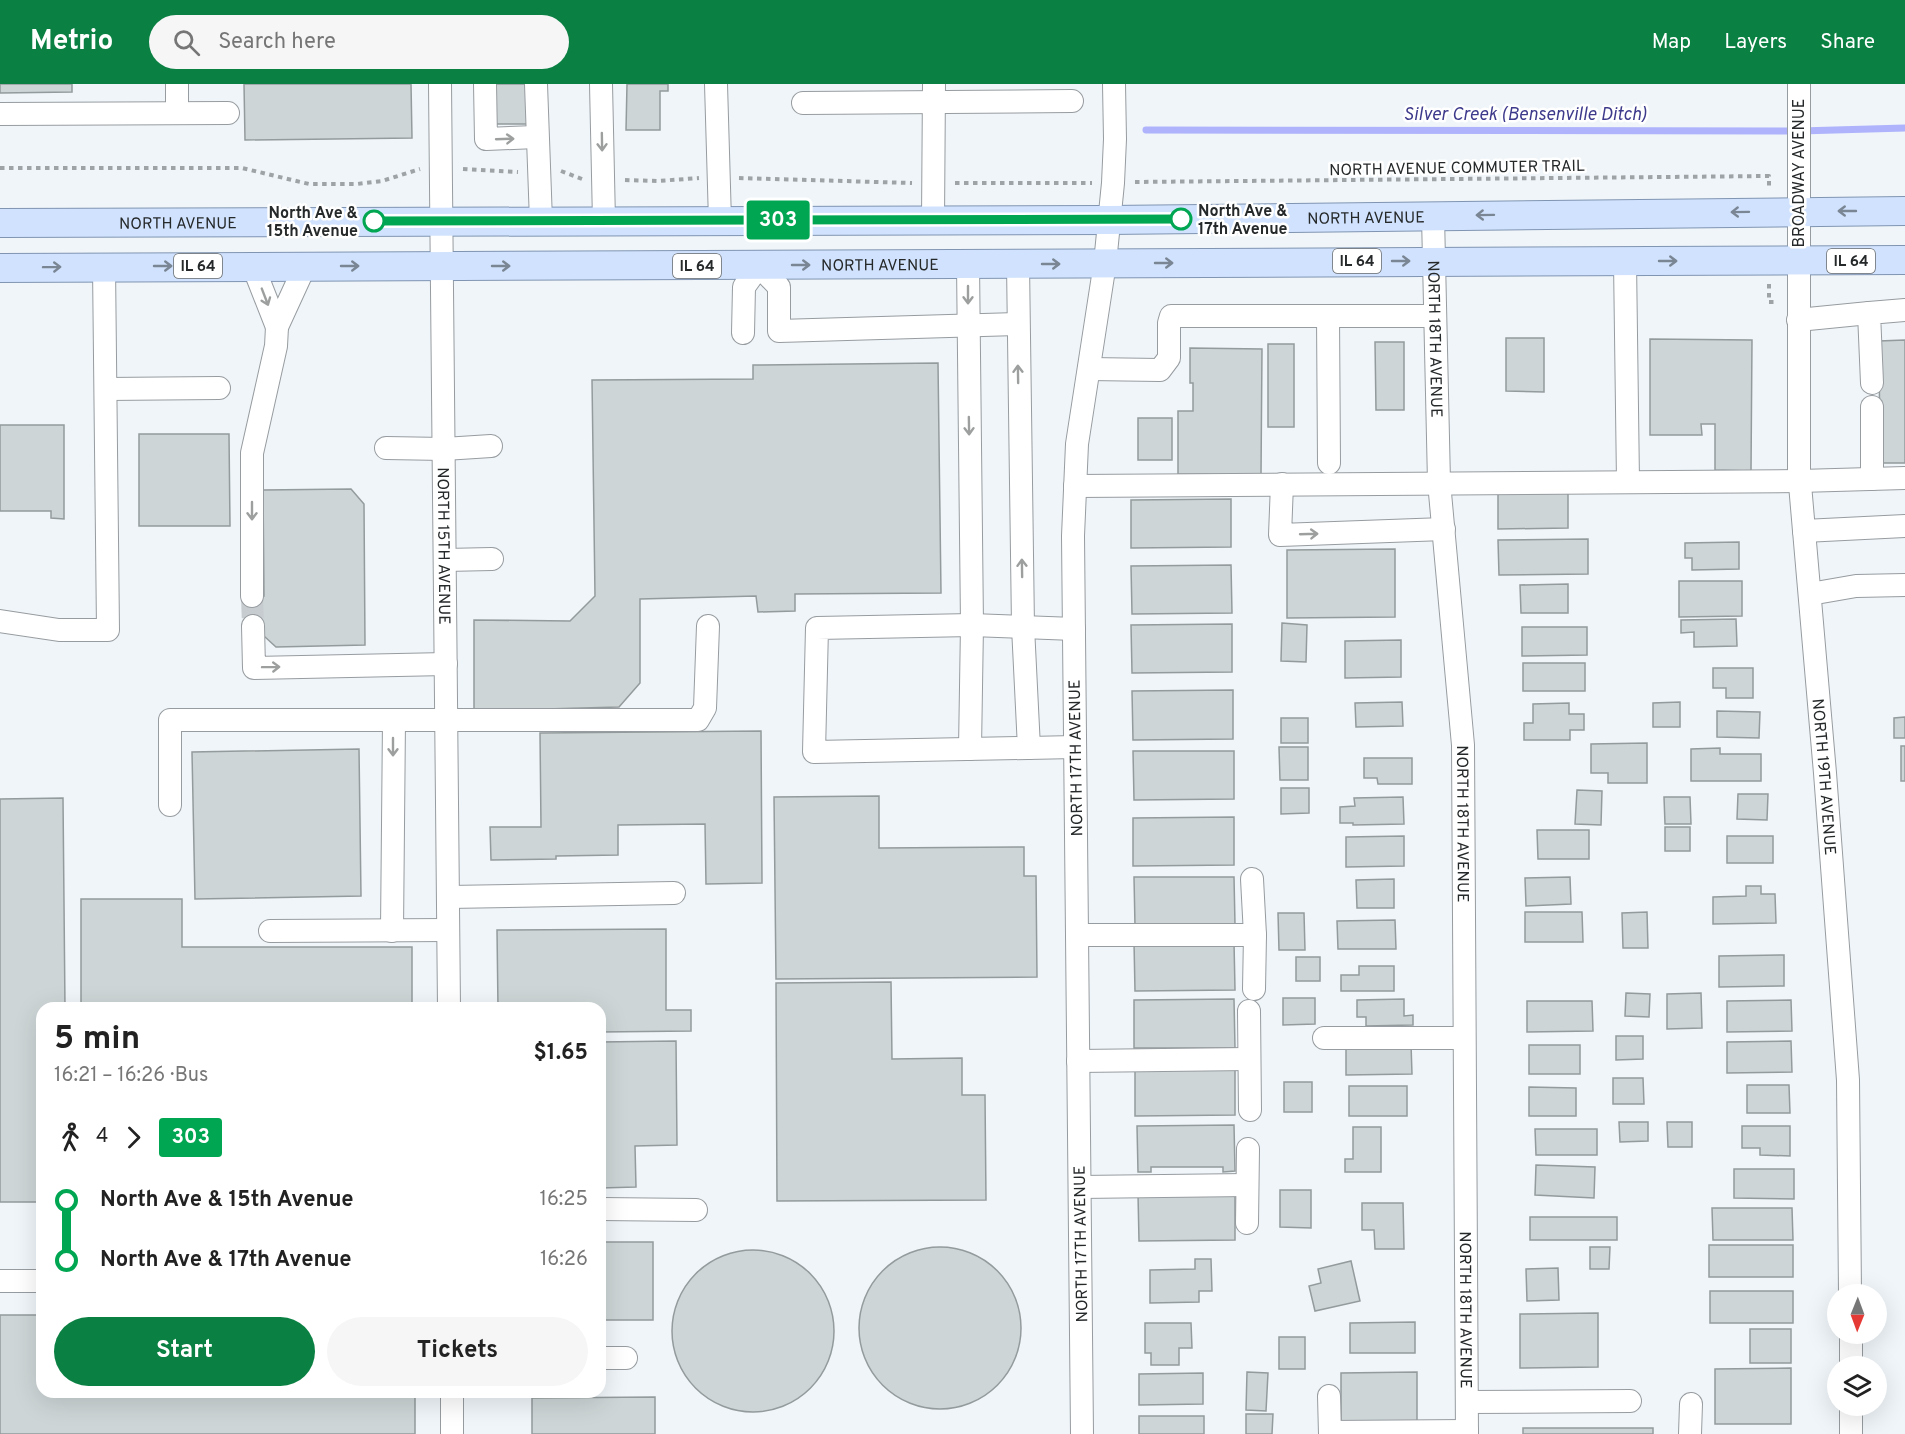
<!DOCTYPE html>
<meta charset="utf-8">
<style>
body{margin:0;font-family:Overpass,sans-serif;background:#f6f6f6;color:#222;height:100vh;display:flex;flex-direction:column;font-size:22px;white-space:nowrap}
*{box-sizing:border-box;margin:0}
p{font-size:20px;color:#767676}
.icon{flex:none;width:33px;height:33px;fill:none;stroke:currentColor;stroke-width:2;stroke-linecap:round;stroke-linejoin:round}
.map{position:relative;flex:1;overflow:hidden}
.side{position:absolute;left:36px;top:918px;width:570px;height:396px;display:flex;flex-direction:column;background:#fff;border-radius:18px;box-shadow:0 6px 24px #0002}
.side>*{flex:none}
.badge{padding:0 12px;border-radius:4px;font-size:21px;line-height:39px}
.needle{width:39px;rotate:181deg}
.fabs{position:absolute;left:1827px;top:1200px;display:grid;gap:12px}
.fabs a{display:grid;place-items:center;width:60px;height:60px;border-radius:50%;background:#fff;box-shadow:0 6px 24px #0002;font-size:30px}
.map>.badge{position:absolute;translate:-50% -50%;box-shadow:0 0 0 3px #fff}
.legs{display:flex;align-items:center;gap:9px;height:66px;padding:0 18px;font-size:20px}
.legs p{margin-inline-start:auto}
.head{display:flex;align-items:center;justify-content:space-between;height:102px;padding:0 18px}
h1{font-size:33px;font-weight:700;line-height:45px}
.primary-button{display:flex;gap:12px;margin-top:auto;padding:12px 18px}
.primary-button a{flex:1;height:69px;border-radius:36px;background:#0b8043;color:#fff;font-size:24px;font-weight:700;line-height:69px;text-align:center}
.primary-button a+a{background:#f6f6f6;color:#222}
ul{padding:0 18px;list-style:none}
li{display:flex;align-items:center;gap:21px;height:60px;font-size:22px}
li i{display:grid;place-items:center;width:9px;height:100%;margin:0 8px;background:currentColor}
li i::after{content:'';width:15px;height:15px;margin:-8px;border:4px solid;border-radius:50%;background:#fff}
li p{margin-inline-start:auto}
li:first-child i{background:linear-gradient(#0000 50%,currentColor 0)}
li:last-child i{background:linear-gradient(currentColor 50%,#0000 0)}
header{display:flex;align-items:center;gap:36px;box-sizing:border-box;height:84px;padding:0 30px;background:#0b8043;color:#fff}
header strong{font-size:28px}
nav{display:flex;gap:33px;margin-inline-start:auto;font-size:21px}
.search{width:420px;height:54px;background:#f6f6f6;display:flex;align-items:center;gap:15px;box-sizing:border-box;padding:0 21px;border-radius:33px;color:#767676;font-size:22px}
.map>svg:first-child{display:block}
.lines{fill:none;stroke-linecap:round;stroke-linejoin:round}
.stream{stroke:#aeb3fc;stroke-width:7}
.building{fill:#cdd5d6;stroke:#949b9c;stroke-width:1.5}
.minor-tunnel{stroke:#c7ccd0;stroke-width:22;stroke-dasharray:22 11;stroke-linecap:butt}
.minor-casing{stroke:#979ca0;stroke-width:24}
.major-casing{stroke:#8095b2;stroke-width:30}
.path{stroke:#9ea3a6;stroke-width:4;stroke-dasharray:4.5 4.5;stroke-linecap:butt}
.minor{stroke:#fff;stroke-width:22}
.major{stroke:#d0e2fd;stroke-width:28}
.oneway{stroke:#9d9f9f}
.oneway2{stroke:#7b8694}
.line-1-casing{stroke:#fff;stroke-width:14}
.line-1{stroke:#00a651;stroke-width:9}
.stop-1-dot{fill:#fff;stroke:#00a651;stroke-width:3}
.labels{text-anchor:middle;stroke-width:5;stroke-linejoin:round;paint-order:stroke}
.shield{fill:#fff;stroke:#67696a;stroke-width:1.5}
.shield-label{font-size:15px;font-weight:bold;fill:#26292a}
.street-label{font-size:16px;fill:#26292a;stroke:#fff}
.stop-label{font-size:16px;font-weight:bold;fill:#26292a;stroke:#fff;text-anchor:start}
.water-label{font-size:18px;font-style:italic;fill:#3d3a8c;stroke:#fff}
</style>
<header>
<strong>Metrio</strong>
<div class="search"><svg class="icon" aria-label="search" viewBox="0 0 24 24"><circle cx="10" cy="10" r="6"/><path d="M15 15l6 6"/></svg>Search here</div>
<nav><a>Map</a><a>Layers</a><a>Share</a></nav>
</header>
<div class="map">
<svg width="1905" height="1350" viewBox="0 0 1905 1350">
<rect width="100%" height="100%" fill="#eff5f9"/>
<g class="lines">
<!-- stream -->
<polyline class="stream" points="1146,46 1800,47 1905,44"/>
</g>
<!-- building -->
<g class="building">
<polygon points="0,0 72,0 72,8 0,9"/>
<polygon points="244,0 411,0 412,54 245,56"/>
<polygon points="488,0 533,0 534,40 488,40"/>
<polygon points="627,0 668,0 668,7 660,7 660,46 626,46"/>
<polygon points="1506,254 1544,254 1544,308 1506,307"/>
<polygon points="1650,255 1752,256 1751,387 1715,386 1715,340 1701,340 1702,351 1650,351"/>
<polygon points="1905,256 1905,379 1880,379 1879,257"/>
<polygon points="1375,258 1404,258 1404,326 1376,326"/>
<rect x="1268" y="260" width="26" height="83"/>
<polygon points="1190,264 1262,265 1261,391 1178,390 1178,327 1193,327 1193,299 1190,299"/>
<polygon points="938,279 941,509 795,510 795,527 758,528 756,512 640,515 640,599 619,623 474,627 474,536 570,537 595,512 592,296 753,295 753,281"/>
<rect x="1138" y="334" width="34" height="42"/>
<polygon points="0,341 64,341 64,435 51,434 51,427 0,427"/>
<polygon points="139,350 229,350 230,442 139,442"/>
<polygon points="351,405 364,420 365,561 276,563 264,552 245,542 245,513 264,512 263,406"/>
<polygon points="1568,409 1568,444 1498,445 1498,410"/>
<polygon points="1231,415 1231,463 1131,464 1131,416"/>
<polygon points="1588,455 1588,490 1499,491 1498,456"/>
<polygon points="1739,458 1739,485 1692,486 1692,474 1685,474 1685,459"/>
<polygon points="1395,465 1395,533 1287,534 1287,466"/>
<polygon points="1231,481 1232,529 1132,530 1131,482"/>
<polygon points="1679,497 1742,497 1742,532 1679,533"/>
<polygon points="1568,500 1568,529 1521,529 1520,501"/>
<polygon points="1736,535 1737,562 1694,563 1694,548 1681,549 1681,536"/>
<polygon points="1282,539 1307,541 1306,578 1281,577"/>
<polygon points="1232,540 1232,588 1132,589 1131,541"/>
<polygon points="1522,543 1587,543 1587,571 1522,572"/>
<polygon points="1401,556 1401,593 1345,594 1345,557"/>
<rect x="1523" y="579" width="62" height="28"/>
<polygon points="1713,584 1753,584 1753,614 1726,614 1726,604 1713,604"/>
<polygon points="1233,606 1233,655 1133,656 1132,607"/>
<polygon points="1402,618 1403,642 1356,643 1355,619"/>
<polygon points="1680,618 1680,643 1653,643 1653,619"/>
<polygon points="1569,619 1569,630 1584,630 1584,646 1570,646 1570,656 1524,656 1524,639 1533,639 1533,620"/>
<polygon points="1717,627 1760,628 1759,654 1717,653"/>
<polygon points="1905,633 1905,654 1894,654 1894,634"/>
<rect x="1281" y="634" width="27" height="25"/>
<polygon points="761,647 762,799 706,800 705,740 618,741 618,771 556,772 556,775 491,776 490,743 541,743 540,649"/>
<polygon points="1647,659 1647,699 1608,699 1608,689 1591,689 1591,660"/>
<rect x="1901" y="662" width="4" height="35"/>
<polygon points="1279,663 1308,663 1308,696 1280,696"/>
<polygon points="1720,664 1720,670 1761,670 1761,697 1691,697 1691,665"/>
<polygon points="359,665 361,812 195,815 192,668"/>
<polygon points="1133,667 1234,667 1234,715 1134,716"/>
<polygon points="1364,674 1412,674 1412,700 1378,700 1377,694 1364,694"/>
<polygon points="1281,704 1309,704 1309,729 1281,730"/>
<polygon points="1577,706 1602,707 1601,741 1575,740"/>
<polygon points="1738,710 1768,710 1767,736 1737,735"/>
<polygon points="879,712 879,764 1024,763 1024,792 1036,792 1037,893 776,895 774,713"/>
<polygon points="1403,713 1404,740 1353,741 1353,739 1340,739 1340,723 1355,722 1354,714"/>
<polygon points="1664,713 1690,713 1691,740 1665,740"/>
<polygon points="63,714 65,924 42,924 42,1118 0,1118 0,715"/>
<polygon points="1234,733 1234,781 1133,782 1133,734"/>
<rect x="1665" y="743" width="25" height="24"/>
<polygon points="1537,746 1589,746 1589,775 1538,775"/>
<polygon points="1404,752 1404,782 1346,783 1346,753"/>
<rect x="1727" y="752" width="46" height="27"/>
<polygon points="1134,793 1234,793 1235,841 1135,842"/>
<polygon points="1570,793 1571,820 1526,822 1525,794"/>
<polygon points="1394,795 1394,824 1357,824 1356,796"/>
<polygon points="1746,802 1761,802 1761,810 1775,810 1776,839 1713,840 1713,813 1746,812"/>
<polygon points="81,815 182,815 182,863 412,863 412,924 81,924"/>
<polygon points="1525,828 1582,828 1583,858 1525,858"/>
<polygon points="1647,828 1648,864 1623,864 1622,829"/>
<polygon points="1278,829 1304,829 1305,866 1279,866"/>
<polygon points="1395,836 1396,865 1338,865 1337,837"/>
<polygon points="666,845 666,926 691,926 691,947 600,948 600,924 498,924 497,846"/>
<polygon points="1134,858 1234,858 1235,906 1135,907"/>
<polygon points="1784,871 1784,902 1719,903 1719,872"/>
<rect x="1296" y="873" width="24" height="24"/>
<polygon points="1359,882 1394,882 1394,907 1341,907 1341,891 1359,891"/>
<polygon points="891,898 892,975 962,974 962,1011 985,1011 986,1116 777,1117 776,899"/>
<polygon points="1626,909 1650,910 1649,933 1625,932"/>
<polygon points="1701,909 1702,944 1667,945 1667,910"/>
<polygon points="1283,914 1315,914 1315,940 1283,941"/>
<polygon points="1234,915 1235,964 1134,964 1134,916"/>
<polygon points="1404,915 1404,932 1413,931 1413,941 1366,942 1366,933 1357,933 1357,916"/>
<polygon points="1791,916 1792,947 1727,948 1727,917"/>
<polygon points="1527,917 1592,917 1593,947 1527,948"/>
<polygon points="1616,952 1643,952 1643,975 1616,976"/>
<polygon points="676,957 677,1061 635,1062 636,1103 600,1104 600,958"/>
<polygon points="1791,957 1792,988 1727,989 1727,958"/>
<polygon points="1411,960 1412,990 1346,991 1346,961"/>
<rect x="1529" y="961" width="51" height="29"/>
<polygon points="1235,983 1235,1031 1135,1032 1135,984"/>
<polygon points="1613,994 1643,994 1644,1020 1613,1020"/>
<rect x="1284" y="998" width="28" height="30"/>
<polygon points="1747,1001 1789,1001 1790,1029 1747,1029"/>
<rect x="1349" y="1002" width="58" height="30"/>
<polygon points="1529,1003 1576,1004 1576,1032 1529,1032"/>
<polygon points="1619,1038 1648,1038 1648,1057 1620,1058"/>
<polygon points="1667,1038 1692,1038 1692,1063 1668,1063"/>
<polygon points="1234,1041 1235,1087 1223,1088 1223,1083 1151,1083 1151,1088 1138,1088 1137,1042"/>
<polygon points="1742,1042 1790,1042 1790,1072 1760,1071 1760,1064 1742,1064"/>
<polygon points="1353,1043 1381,1043 1381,1088 1345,1088 1345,1075 1353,1075"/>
<polygon points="1535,1045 1597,1045 1597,1071 1536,1071"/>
<polygon points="1536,1081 1595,1083 1594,1114 1535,1111"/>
<polygon points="1734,1085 1794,1085 1794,1115 1734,1114"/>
<polygon points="1280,1106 1311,1106 1311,1144 1280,1143"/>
<polygon points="1235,1109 1235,1156 1139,1157 1138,1110"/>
<polygon points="1362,1119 1403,1119 1404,1165 1375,1165 1374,1146 1362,1146"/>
<polygon points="1712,1124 1792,1124 1793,1156 1713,1156"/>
<rect x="1530" y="1133" width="87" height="23"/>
<rect x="600" y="1158" width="53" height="78"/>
<rect x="1709" y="1161" width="84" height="32"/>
<circle cx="940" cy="1244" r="81"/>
<polygon points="1590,1163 1610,1163 1609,1185 1590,1185"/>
<circle cx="753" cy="1247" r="81"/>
<polygon points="1195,1175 1211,1175 1212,1207 1199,1207 1199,1218 1150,1219 1150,1186 1195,1185"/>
<polygon points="1351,1177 1360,1217 1315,1227 1309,1202 1321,1199 1318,1185"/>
<polygon points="1558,1184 1559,1216 1527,1217 1526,1185"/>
<rect x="1710" y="1207" width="83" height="32"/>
<polygon points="1598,1229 1598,1283 1520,1284 1520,1230"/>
<polygon points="0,1231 42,1231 42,1308 415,1308 415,1350 0,1350"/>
<polygon points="1415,1238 1415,1269 1350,1269 1350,1239"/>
<polygon points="1145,1239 1191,1239 1192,1264 1179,1264 1179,1281 1151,1281 1151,1269 1145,1269"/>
<rect x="1750" y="1245" width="41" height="34"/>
<rect x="1279" y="1253" width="26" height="32"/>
<polygon points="1791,1284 1791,1340 1715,1340 1715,1285"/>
<polygon points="1247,1288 1268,1289 1266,1327 1246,1326"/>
<polygon points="1417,1288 1417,1344 1341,1345 1341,1289"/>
<polygon points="1203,1289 1203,1320 1139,1321 1139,1290"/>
<polygon points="655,1313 655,1350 532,1350 532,1314"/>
<polygon points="1246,1330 1273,1330 1272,1350 1246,1350"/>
<rect x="1139" y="1332" width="65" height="18"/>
<rect x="1523" y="1344" width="130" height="6"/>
</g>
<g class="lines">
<!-- minor-tunnel -->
<polyline class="minor-tunnel" points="252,512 253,542"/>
<defs>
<g id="minor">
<polyline points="177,0 177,29"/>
<path id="s1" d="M440,0L449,924"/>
<polyline points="485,0 486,55 536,53"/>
<polyline points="536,0 541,137"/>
<polyline points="601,0 604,137"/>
<polyline points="716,0 720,137"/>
<path id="s2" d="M1799,0V389L1825,689L1848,996L1850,1210"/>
<polyline points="803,19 1072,17"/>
<polyline points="0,30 228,29"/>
<path id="s3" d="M1433,132L1439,398L1463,661L1467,1350"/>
<polyline points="933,136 934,0"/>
<polyline points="1625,177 1628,398"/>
<polyline points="968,180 972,541 970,665"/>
<polyline points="1018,180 1023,543 1029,664"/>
<polyline points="253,182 277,243"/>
<polyline points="1328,232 1329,379"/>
<polyline points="1798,236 1869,229"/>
<polyline points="743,249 744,203 759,182 779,203 779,247 1017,240"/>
<polyline points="1089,285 1160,286 1169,274 1169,239 1171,232 1435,232"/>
<polyline points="1872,299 1869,229 1905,226"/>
<polyline points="106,305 219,304"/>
<polyline points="386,364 444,365 491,362"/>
<polyline points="1872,395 1872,323"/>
<polyline points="1282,400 1280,451 1444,445"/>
<polyline points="1075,402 1800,397 1905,394"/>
<polyline points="1804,447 1905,442"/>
<polyline points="445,476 492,475"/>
<polyline points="1810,510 1856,502 1905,501"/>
<polyline points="252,512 252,369 276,262 277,243 305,182"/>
<polyline points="0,537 59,546 108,546 104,182"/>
<polyline points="253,542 254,584 446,580"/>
<polyline points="1074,545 972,541 817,544 814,668 1075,663"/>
<polyline points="170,721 170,636 394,636"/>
<polyline points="1252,795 1255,851 1254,905"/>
<polyline points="448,813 674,809"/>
<polyline points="270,847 448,846"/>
<polyline points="392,847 394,636 698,636 705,624 708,542"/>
<polyline points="1077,851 1255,851"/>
<polyline points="1249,927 1250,1026"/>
<polyline points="1324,954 1464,954"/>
<polyline points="1078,977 1249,975"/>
<polyline points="1080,1103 1247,1101"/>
<polyline points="600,1125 696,1126"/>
<polyline points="1247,1139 1248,1065"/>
<polyline points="0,1197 42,1197"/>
<polyline points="1851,1250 1851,1282"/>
<polyline points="600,1274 626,1274"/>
<polyline points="452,1308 452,1350"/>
<polyline points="1329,1312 1330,1350"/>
<polyline points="1467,1318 1630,1317"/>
<polyline points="1330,1348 1467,1347"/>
<polyline points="1082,1350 1073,452 1077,360 1105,179 1113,99 1115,55 1114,0"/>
<polyline points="1690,1350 1691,1320"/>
<polyline points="1851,1350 1851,1322"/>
</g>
<g id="major">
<path id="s4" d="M0,139L1109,136L1905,127"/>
<path id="s5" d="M0,184L1905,176"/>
</g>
</defs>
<!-- minor casing -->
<use href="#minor" class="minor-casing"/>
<!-- major casing -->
<use href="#major" class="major-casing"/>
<!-- path -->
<g class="path">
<polyline points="0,84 242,84 309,100 357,100 382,97 420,85"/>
<polyline points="463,85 518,88"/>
<polyline points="561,87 582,95"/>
<polyline points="739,94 912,99"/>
<polyline points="625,96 658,97 699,94"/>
<polyline points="1135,98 1769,92 1769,105"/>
<polyline points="955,99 1092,99"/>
<polyline points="1769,200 1769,218 1777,218"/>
</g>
<!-- minor -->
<use href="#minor" class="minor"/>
<!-- major -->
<use href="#major" class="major"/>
</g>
<!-- one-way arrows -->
<defs><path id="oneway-shaft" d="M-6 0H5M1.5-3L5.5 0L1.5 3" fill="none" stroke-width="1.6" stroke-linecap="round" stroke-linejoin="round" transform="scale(1.5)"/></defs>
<g class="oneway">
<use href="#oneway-shaft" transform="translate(505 55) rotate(-2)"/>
<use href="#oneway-shaft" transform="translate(602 58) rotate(89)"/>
<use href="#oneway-shaft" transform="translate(968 211) rotate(90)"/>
<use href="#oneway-shaft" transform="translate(265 213) rotate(69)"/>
<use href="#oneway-shaft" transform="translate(1018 290) rotate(-91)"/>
<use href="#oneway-shaft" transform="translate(969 342) rotate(89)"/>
<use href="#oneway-shaft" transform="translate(252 427) rotate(90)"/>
<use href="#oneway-shaft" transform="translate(1309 450) rotate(-2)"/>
<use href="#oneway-shaft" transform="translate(1022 484) rotate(-91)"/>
<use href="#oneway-shaft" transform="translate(271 583) rotate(-1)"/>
<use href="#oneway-shaft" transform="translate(393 663) rotate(90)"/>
</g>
<g class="oneway2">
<use href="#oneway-shaft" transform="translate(1847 127) rotate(180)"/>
<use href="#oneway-shaft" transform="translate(1740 128) rotate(179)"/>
<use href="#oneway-shaft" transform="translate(1485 131) rotate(179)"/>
<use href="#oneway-shaft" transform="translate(1401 177)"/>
<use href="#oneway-shaft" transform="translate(1668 177)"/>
<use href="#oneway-shaft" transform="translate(1164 179)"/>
<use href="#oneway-shaft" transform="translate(1051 180)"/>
<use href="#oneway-shaft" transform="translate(801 181)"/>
<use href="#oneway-shaft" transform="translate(163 182)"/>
<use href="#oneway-shaft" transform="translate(350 182)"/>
<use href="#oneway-shaft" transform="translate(501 182)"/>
<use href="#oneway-shaft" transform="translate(52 183) rotate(-1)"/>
</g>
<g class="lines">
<defs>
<polyline id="line-1" points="374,137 1181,135"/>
</defs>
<!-- line-1 casing -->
<use href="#line-1" class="line-1-casing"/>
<!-- line-1 -->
<use href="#line-1" class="line-1"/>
</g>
<!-- markers -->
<g class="stop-1-dot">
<circle cx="1181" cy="135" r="10"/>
<circle cx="374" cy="137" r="10"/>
</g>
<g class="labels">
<!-- shield labels -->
<g class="shield">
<rect x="1333" y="165" width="48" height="24" rx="4.5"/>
<rect x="1827" y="165" width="48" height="24" rx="4.5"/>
<rect x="174" y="170" width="48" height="24" rx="4.5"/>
<rect x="673" y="170" width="48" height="24" rx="4.5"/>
</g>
<g class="shield-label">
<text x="1357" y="182">IL 64</text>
<text x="1851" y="182">IL 64</text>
<text x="198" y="187">IL 64</text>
<text x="697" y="187">IL 64</text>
</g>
<!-- street labels -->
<g class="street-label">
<text transform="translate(1457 83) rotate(-1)" y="6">NORTH AVENUE COMMUTER TRAIL</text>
<text transform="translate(1798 89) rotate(-90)" y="6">BROADWAY AVENUE</text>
<text dy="6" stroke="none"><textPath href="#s4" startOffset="1366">NORTH AVENUE</textPath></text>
<text dy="6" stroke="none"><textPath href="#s4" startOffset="178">NORTH AVENUE</textPath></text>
<text dy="6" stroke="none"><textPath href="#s5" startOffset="880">NORTH AVENUE</textPath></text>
<text dy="6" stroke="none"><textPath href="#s3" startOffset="123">NORTH 18TH AVENUE</textPath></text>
<text dy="6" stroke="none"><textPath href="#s1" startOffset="462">NORTH 15TH AVENUE</textPath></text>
<text transform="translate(1075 674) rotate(-91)" y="6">NORTH 17TH AVENUE</text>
<text dy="6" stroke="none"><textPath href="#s2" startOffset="694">NORTH 19TH AVENUE</textPath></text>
<text dy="6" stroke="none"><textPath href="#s3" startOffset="609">NORTH 18TH AVENUE</textPath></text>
<text transform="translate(1080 1160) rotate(-91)" y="6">NORTH 17TH AVENUE</text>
<text dy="6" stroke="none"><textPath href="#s3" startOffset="1095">NORTH 18TH AVENUE</textPath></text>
</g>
<!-- stop labels -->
<g class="stop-label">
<text x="1198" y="132">North Ave &amp;<tspan x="1198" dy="18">17th Avenue</tspan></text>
<text x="358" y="134" text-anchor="end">North Ave &amp;<tspan x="358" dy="18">15th Avenue</tspan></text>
</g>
<!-- water labels -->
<g class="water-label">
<text x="1525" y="36">Silver Creek (Bensenville Ditch)</text>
</g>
</g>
</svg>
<div class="fabs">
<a><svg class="needle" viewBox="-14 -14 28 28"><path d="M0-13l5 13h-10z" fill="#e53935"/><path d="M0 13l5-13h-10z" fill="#767676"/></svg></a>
<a><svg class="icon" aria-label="layers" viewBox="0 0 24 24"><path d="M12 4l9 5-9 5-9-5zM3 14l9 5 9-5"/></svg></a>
</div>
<b class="badge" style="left:778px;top:136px;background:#00a651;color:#fff">303</b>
<section class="side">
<div class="head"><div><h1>5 min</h1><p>16:21 – 16:26 · Bus</p></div><b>$1.65</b></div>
<div class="legs"><svg class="icon" aria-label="walk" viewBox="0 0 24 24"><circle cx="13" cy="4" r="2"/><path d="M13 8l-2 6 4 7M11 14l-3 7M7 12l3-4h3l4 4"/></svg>4<svg class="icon" aria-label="forward" viewBox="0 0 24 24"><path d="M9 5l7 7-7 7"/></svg><b class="badge" style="background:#00a651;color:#fff">303</b></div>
<ul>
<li><i style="color:#00a651"></i><b>North Ave &amp; 15th Avenue</b><p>16:25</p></li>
<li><i style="color:#00a651"></i><b>North Ave &amp; 17th Avenue</b><p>16:26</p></li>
</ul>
<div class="primary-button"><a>Start</a><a>Tickets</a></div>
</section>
</div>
